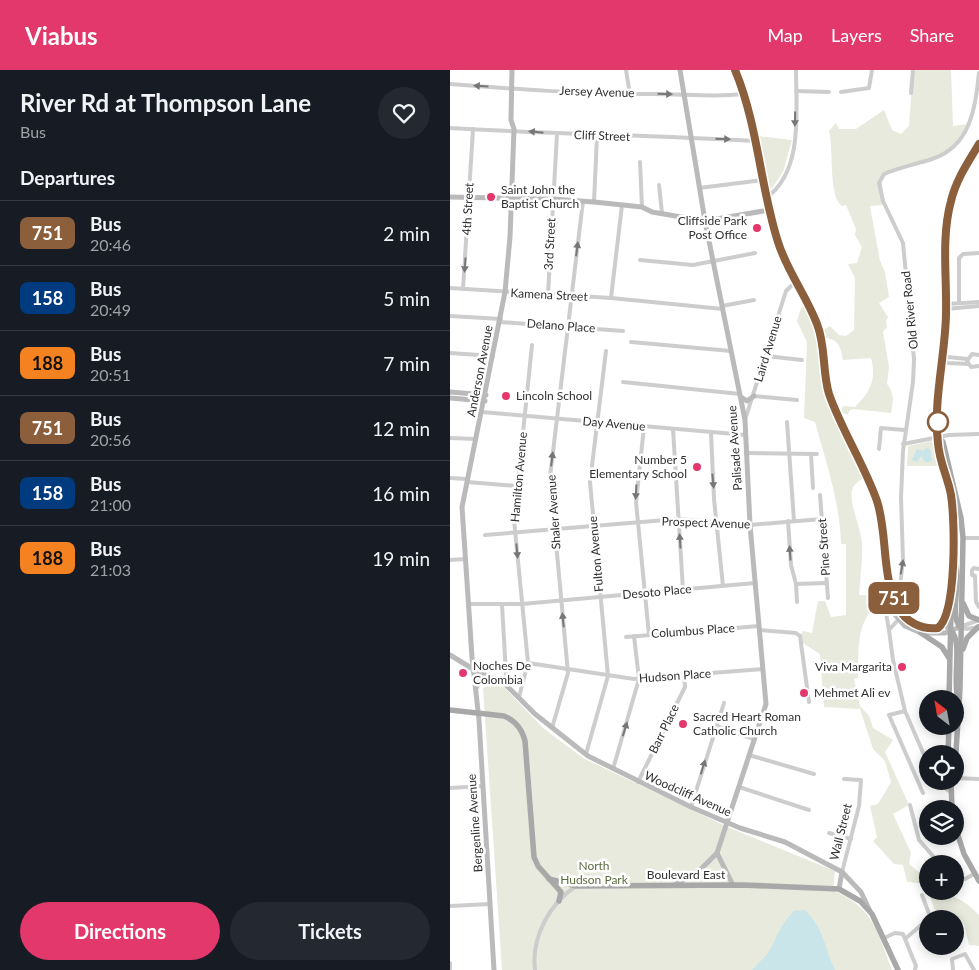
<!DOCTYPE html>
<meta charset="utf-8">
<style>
body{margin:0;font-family:Lato,sans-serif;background:#242831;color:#f1f3f6;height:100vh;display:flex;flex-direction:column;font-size:19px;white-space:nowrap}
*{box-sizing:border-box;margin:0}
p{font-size:16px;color:#9ea1a6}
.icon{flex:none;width:28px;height:28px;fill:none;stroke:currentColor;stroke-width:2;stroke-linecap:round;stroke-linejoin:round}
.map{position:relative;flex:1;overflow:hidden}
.panel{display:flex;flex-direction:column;background:#171b24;width:450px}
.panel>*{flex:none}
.badge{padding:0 10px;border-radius:8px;font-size:18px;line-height:32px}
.needle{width:32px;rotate:329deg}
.tools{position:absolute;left:469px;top:620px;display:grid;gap:10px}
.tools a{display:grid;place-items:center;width:45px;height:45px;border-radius:50%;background:#171b24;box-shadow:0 2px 12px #0003;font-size:25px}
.map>.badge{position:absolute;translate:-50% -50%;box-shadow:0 0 0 2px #fff}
h2{padding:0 20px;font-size:19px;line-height:45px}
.round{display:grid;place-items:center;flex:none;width:52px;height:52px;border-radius:26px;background:#242831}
.overview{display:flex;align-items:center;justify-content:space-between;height:85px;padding:0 20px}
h1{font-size:24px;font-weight:700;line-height:38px}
.button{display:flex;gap:10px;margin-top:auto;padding:10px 20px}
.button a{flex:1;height:58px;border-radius:30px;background:#e2386c;color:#fff;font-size:20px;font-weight:700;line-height:58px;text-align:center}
.button a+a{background:#242831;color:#f1f3f6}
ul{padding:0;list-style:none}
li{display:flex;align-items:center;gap:15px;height:65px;padding:0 20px;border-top:1px solid #363941}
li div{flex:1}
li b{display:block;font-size:19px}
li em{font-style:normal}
li .badge{min-width:55px;font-weight:700;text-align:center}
header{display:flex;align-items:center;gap:30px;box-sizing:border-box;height:70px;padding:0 25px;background:#e2386c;color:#fff}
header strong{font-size:24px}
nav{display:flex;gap:28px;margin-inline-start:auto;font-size:18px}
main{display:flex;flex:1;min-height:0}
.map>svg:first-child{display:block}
.green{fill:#e7eadc}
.water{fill:#c9e5ea}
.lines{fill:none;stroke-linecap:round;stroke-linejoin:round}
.street{stroke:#cdcdcd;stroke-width:4}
.secondary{stroke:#bababa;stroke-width:5}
.primary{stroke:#a8a8a8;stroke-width:5.5}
.oneway{fill:#777}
.line-casing{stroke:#fff;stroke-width:11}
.line{stroke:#8b5e3c;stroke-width:8}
.poi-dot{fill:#e2386c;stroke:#fff;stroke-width:2}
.stop-dot{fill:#fff;stroke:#8b5e3c;stroke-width:2.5}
.labels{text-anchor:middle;stroke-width:5;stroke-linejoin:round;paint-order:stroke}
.street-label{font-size:12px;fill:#303030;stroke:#fff}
.poi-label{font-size:12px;fill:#303030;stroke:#fff;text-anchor:start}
.park-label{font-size:12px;fill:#5e6c3e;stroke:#fff}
</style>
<header>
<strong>Viabus</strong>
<nav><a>Map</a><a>Layers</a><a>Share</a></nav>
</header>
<main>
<section class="panel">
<div class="overview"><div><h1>River Rd at Thompson Lane</h1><p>Bus</p></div><a class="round"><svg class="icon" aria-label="heart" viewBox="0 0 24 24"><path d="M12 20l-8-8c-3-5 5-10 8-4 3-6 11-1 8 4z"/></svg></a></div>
<h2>Departures</h2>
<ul>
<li><span class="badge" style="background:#8b5e3c;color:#fff">751</span><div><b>Bus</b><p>20:46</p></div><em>2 min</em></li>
<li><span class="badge" style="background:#003b80;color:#fff">158</span><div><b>Bus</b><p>20:49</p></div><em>5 min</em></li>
<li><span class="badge" style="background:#f58220;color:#111">188</span><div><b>Bus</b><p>20:51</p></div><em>7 min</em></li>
<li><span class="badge" style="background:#8b5e3c;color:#fff">751</span><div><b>Bus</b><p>20:56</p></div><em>12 min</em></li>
<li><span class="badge" style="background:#003b80;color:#fff">158</span><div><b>Bus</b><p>21:00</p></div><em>16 min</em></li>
<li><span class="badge" style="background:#f58220;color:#111">188</span><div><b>Bus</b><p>21:03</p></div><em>19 min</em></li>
</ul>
<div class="button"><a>Directions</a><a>Tickets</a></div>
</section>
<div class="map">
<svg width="529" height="900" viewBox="0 0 529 900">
<rect width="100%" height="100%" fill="#fff"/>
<!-- green -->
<g class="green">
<path d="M463,0H501L503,56L519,54L500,80L481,89L431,106L435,135L420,136L430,191L435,202L439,227L429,233L438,247L436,250L437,257L433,262L439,297L437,314C445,324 443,331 441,343L403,339L399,341L398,345L391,342L393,336L405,337C420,322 427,309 421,288L393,290C390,274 388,269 371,267L376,313L415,406C411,410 404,413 402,420C399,435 411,457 412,474C413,491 410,508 409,525H439C405,547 409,571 408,608L404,609L410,636L419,646L423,658L443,670L435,682L459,735L443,744L461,783L459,794L477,809L478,821C498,821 515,830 529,845V876L519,875L514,854H505V849H491L487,846L479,824L469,813L457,812L453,795L444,794L423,771L427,767L420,736L428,734L441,712L435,691L423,679L410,639L374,637L370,584L351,572L350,566L353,561L362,563L368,531H375L381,547L396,545V474H391C390,432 376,392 365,352L354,348L357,272L347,251L351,238L357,234L370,262L380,256L389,265L396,266L404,260L405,208L398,194L407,193L412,177L405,165L406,159L396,135L392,136C378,127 384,79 379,61L386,53L389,59H406L434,40L442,60L451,64L459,56Z"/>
<polygon points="308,66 342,70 333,102 322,118 319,116"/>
<polygon points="481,371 486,375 491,396 457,396 458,376"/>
<path d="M40,615L54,617L93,658L133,688L282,759L385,801L383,820C425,840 426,859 442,900H52L33,618Z"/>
</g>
<!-- water -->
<g class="water">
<polygon points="476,378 480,379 482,390 480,392 475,392 471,386 467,392 462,390 467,379 473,381"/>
<path d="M355,840C375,860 374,877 385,900H302C308,893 317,886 321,878C328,864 333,851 344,841Z"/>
</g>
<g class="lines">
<!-- street -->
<g class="street">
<polyline points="176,0 180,25"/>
<path d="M0,14C65,19 130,24 195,24C229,23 261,28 294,24"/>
<polyline points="346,21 379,22"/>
<polyline points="391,22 419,18 422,0"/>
<polyline points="461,23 463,0"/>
<path d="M0,58C102,64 203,65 305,71"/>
<polyline points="190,92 192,137"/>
<polyline points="209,115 212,143"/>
<polyline points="249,118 313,110"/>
<path d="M316,128C354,101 346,40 346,0"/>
<polyline points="144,132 147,66"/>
<polyline points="190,190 243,195 305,183"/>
<polyline points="0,218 161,228 273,239"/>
<polyline points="13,219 23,59"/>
<polyline points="98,225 107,64"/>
<polyline points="161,228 172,135"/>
<polyline points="509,233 509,188 513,184 529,183"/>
<polyline points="496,234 529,232"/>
<polyline points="272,236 304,230"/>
<polyline points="496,239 529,236"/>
<polyline points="0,246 51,249"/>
<polyline points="50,252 173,261"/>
<polyline points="181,272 281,281"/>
<polyline points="0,283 43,286"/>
<polyline points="529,285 522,284 517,291 521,297 529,296"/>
<polyline points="316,286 352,290"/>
<polyline points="493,289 498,293 518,294"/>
<polyline points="493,289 498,287 517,289"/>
<polyline points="173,312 290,324"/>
<polyline points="304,326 347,330"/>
<polyline points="32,342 296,365"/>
<polyline points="295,350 336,221 345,212"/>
<polyline points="337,352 344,451"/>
<polyline points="194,357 186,432 199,565"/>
<polyline points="223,359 233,520"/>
<polyline points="261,363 264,429 273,516"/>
<polyline points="0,368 26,369"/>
<polyline points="453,374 499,365 529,364"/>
<polyline points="429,379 431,358 454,360"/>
<polyline points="296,383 367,384"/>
<polyline points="361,385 363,418"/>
<polyline points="0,408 17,409"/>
<polyline points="17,412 67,416"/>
<polyline points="370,425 378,528"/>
<polyline points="338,451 341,495 346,514 347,532"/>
<polyline points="35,465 228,449 300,455 372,449"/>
<polyline points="513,468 529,468"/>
<polyline points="0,490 15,489"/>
<polyline points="525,506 526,532 529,537"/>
<polyline points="525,506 522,505 522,500 524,498 529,499"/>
<polyline points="346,514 377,513"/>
<polyline points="18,534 72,534 305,513"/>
<polyline points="52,535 56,604 54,613"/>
<path d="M448,535L453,489L451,428L453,381L463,312L464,289L453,173L433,131L429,113L434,104C450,97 467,94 482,89C521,76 525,38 529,3"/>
<polyline points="436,543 439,560"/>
<polyline points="448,550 439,560 443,590 455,641 478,694"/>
<polyline points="510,557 529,550"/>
<polyline points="510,557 517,559 528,557"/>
<polyline points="309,560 346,563 350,566 359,632"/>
<polyline points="176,567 309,556"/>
<polyline points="78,593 184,609 313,599"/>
<polyline points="69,627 78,593 64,450 82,275"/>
<polyline points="455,641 439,645 473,723"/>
<polyline points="266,656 304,669"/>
<polyline points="102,658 118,603 100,407 133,131"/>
<polyline points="136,684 158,606 140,412 156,281"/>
<polyline points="299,685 364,704"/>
<polyline points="163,699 189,609 184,566"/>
<polyline points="505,708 529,709"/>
<polyline points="485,711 501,722"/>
<polyline points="188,712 235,617 234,606"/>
<polyline points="289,717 359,740"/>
<polyline points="0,718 33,716"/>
<polyline points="460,735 469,770 490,794"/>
<polyline points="241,737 274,633"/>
<polyline points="379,763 401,769"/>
<polyline points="392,802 409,736 411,710 394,709"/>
<polyline points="505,809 515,809 524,804"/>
<polyline points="472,825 481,849"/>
<polyline points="0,836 40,834"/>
<polyline points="434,868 445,863 453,864 466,896 465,900"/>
<polyline points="455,869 478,849"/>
<polyline points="0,893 0,900"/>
<path d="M85,900C81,868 99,834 126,816"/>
<polyline points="503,900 502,889 515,884 524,900"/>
</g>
<!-- secondary -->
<g class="secondary">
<polyline points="285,0 299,41 319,140 328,172 367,253 379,323 429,438 436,470 439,510 438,530 442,541 455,556 471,563 495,563 510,557"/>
<polyline points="0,127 103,129 144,132 192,137 202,142 255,151 319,140"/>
<polyline points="0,322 36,325"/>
<polyline points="291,327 297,331 304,326"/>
<polyline points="0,328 35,331"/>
<path d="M440,523C458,549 457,563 496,556L500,560"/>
<polyline points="0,585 23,599 54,613 85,644 138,686 241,737 290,758 335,772 392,802 411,822 420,841"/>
<polyline points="26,618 31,609 39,606"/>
<polyline points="267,783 283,815"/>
<polyline points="224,815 249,801 267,783 316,634 300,455 295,350 255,151 230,0"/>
<polyline points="389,819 392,802"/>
<polyline points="44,900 29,650 22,587 12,437 55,222 60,167 64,59 61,50 62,0"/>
</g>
<!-- primary -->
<g class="primary">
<polyline points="488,367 493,372 511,448 513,468 510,618 505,698"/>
<path d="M503,489C514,508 498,543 510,557"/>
<polyline points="513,533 519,546 529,550"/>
<polyline points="489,558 495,552 498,541"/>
<path d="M501,560C513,573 502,610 508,628"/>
<polyline points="471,563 492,577 499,588"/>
<polyline points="513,579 517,568 528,557"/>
<polyline points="499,629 503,453 500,424 487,372 488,332 496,246 495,179 501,131 511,103 529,74"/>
<path d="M0,640L54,646C66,651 72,659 75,671L84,787L88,796L111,822L109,831"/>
<polyline points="498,684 499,656"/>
<polyline points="501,711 502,739"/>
<polyline points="505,756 514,784 529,811"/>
<polyline points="99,809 126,816 293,815 389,819 410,831 422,844 448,900"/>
</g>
</g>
<!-- one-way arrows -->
<defs><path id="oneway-solid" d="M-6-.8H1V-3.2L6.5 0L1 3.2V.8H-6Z" transform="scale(1.25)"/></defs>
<g class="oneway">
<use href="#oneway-solid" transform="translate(31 16) rotate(-176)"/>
<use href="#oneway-solid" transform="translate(215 24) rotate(1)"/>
<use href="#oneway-solid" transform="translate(345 49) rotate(91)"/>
<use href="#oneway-solid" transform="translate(86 62) rotate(-174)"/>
<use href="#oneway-solid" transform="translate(273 69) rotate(2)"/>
<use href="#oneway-solid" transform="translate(127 179) rotate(-83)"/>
<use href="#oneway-solid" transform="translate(15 195) rotate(94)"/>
<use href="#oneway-solid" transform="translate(102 389) rotate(-83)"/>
<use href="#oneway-solid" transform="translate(263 411) rotate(85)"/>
<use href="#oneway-solid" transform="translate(186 422) rotate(93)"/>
<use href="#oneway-solid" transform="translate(230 471) rotate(-94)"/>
<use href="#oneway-solid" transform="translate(67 481) rotate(85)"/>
<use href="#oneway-solid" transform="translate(340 483) rotate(-94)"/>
<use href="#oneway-solid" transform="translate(452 497) rotate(-80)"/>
<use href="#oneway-solid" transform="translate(113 550) rotate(-96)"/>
<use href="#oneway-solid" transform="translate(175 659) rotate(-73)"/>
<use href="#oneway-solid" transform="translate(253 697) rotate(-73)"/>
</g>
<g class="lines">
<defs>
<path id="line" d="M285,0C308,55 310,116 328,172C337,201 356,225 367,254C376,276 372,301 379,324C392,361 414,394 427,431C438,465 431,506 448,537C455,552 472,560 488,558C507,543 505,450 501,425C498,408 489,391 488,373C483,331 495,287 496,245C497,207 491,168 501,131C506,110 518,92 529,74"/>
</defs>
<!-- line casing -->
<use href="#line" class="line-casing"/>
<!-- line -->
<use href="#line" class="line"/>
</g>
<!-- markers -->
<g class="poi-dot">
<circle cx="41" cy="127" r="5"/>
<circle cx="307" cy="158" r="5"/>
<circle cx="56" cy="326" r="5"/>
<circle cx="247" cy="397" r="5"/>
<circle cx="452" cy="597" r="5"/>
<circle cx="13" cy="603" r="5"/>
<circle cx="354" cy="623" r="5"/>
<circle cx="233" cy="654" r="5"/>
</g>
<circle class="stop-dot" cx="488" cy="352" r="10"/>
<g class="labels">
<!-- street labels -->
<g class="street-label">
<text transform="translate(147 22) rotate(2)" y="4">Jersey Avenue</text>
<text transform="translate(152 66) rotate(2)" y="4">Cliff Street</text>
<text transform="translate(18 139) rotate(-87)" y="4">4th Street</text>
<text transform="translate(100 174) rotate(-87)" y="4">3rd Street</text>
<text transform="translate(99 225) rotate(3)" y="4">Kamena Street</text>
<text transform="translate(460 240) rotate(-96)" y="4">Old River Road</text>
<text transform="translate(111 256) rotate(4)" y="4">Delano Place</text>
<text transform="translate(318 279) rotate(-73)" y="4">Laird Avenue</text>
<text transform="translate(30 301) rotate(-79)" y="4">Anderson Avenue</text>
<text transform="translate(164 354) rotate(5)" y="4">Day Avenue</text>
<text transform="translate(285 378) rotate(-94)" y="4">Palisade Avenue</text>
<text transform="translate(69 407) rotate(-85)" y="4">Hamilton Avenue</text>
<text transform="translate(104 442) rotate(-94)" y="4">Shaler Avenue</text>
<text transform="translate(256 453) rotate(2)" y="4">Prospect Avenue</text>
<text transform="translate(374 477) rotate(-94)" y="4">Pine Street</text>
<text transform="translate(146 484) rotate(-95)" y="4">Fulton Avenue</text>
<text transform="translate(207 522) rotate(-5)" y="4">Desoto Place</text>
<text transform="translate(243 561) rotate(-4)" y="4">Columbus Place</text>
<text transform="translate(225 606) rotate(-4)" y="4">Hudson Place</text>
<text transform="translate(214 659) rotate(-64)" y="4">Barr Place</text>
<text transform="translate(238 724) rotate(24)" y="4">Woodcliff Avenue</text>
<text transform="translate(25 753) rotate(-94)" y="4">Bergenline Avenue</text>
<text transform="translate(391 762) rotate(-76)" y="4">Wall Street</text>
<text x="236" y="809">Boulevard East</text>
</g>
<!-- poi labels -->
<g class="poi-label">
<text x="51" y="124">Saint John the<tspan x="51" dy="14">Baptist Church</tspan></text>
<text x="297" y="155" text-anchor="end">Cliffside Park<tspan x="297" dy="14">Post Office</tspan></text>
<text x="66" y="330">Lincoln School</text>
<text x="237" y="394" text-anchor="end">Number 5<tspan x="237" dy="14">Elementary School</tspan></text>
<text x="23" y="600">Noches De<tspan x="23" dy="14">Colombia</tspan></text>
<text x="442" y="601" text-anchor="end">Viva Margarita</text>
<text x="364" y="627">Mehmet Ali ev</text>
<text x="243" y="651">Sacred Heart Roman<tspan x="243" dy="14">Catholic Church</tspan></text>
</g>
<!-- park labels -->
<g class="park-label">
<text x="144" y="800">North<tspan x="144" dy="14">Hudson Park</tspan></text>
</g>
</g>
</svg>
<div class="tools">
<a><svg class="needle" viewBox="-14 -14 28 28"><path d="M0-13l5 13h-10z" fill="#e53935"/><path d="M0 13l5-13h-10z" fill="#9ea1a6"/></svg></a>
<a><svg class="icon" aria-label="locate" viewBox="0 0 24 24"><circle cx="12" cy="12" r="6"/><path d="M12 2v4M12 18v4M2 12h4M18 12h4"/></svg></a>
<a><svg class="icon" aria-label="layers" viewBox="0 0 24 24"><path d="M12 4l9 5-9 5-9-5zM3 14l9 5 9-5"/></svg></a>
<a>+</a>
<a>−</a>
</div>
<b class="badge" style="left:444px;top:528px;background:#8b5e3c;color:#fff">751</b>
</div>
</main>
